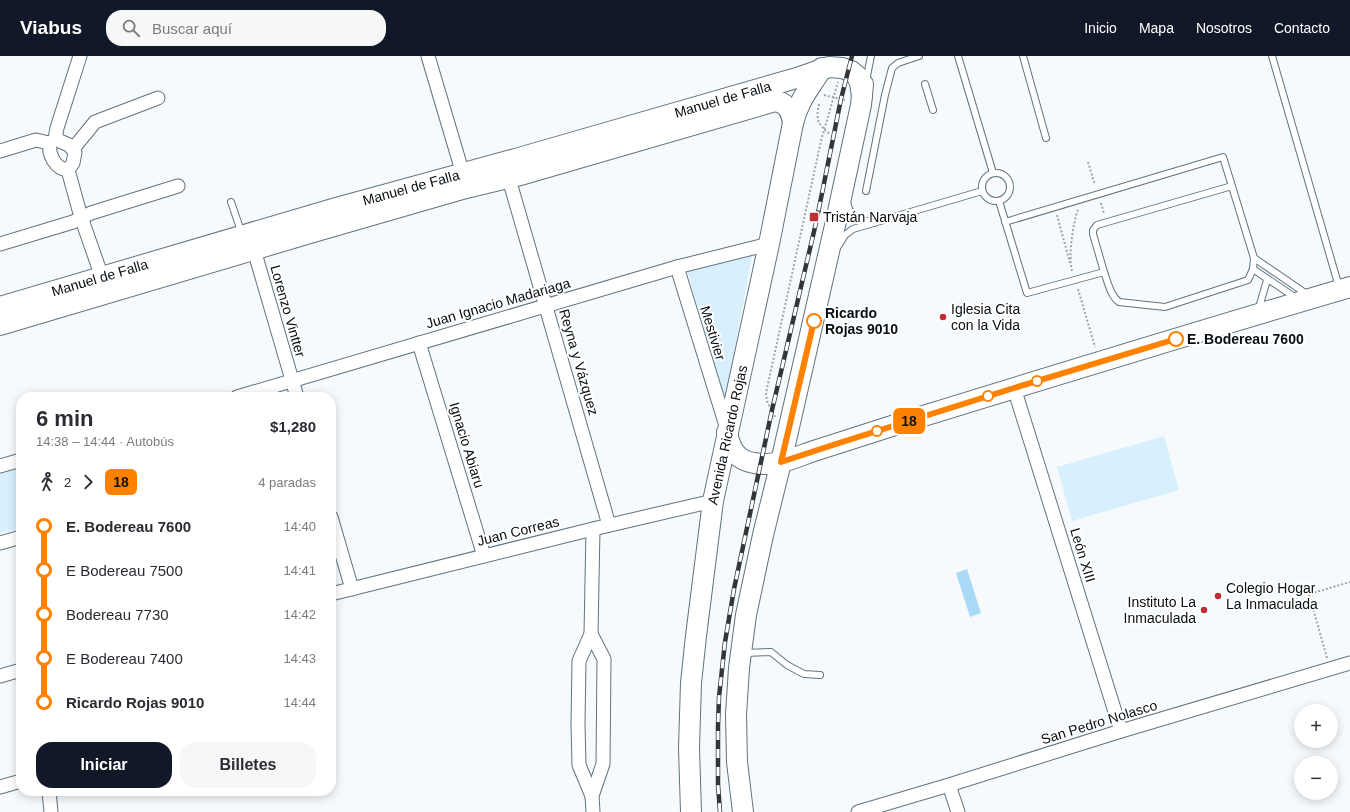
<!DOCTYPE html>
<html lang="es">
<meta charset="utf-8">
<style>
body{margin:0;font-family:Arial,sans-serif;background:#f7f7f7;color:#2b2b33;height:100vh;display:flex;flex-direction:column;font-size:15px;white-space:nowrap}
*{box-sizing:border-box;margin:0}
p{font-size:13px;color:#7c7c81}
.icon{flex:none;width:22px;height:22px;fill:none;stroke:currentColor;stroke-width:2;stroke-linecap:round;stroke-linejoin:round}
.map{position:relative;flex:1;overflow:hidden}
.side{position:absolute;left:16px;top:336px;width:320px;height:404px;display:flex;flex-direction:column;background:#fff;border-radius:16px;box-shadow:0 2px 10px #0003}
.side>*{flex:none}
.badge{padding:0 8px;border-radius:6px;font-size:14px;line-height:26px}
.tools{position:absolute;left:1294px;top:648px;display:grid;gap:8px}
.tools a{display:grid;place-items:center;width:44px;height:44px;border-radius:50%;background:#fff;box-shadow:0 2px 10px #0003;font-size:20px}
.map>.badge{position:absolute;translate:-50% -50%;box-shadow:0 0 0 2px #fff}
.legs{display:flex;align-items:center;gap:6px;height:44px;padding:0 20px;font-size:13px}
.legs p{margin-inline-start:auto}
.headline{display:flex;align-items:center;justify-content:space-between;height:68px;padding:0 20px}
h1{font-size:22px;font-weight:700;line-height:30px}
.action{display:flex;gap:8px;margin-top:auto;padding:8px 20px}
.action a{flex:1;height:46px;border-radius:16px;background:#111827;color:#fff;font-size:16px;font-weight:700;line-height:46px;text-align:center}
.action a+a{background:#f7f7f7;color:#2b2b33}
ul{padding:0 20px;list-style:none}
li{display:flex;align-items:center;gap:14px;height:44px;font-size:15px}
li i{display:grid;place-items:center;width:6px;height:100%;margin:0 5px;background:currentColor}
li i::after{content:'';width:10px;height:10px;margin:-5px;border:3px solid;border-radius:50%;background:#fff}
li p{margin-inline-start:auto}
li:first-child i{background:linear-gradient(#0000 50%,currentColor 0)}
li:last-child i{background:linear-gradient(currentColor 50%,#0000 0)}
header{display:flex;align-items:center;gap:24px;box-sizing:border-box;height:56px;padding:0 20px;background:#111827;color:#fff}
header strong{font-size:19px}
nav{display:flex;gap:22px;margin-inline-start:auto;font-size:14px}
.search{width:280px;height:36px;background:#f7f7f7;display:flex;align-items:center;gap:10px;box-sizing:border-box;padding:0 14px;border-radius:16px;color:#7c7c81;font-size:15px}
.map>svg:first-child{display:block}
.green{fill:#d8f0fe}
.water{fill:#aad9f5}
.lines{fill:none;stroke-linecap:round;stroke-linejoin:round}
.lane-casing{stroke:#61737d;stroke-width:8}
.street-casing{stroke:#61737d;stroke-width:15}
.primary-casing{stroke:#61737d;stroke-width:22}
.path{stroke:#a0a5a7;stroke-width:2;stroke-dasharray:2 2;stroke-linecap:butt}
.lane{stroke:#fff;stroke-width:6}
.street{stroke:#fff;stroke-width:13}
.primary{stroke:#fff;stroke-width:20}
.rail-casing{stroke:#30363a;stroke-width:4.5}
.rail{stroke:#fff;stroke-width:3;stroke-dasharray:9;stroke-linecap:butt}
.line-1-casing{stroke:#fff;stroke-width:9}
.line-1{stroke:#ff8100;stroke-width:6}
.poi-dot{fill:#be2f34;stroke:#fff;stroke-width:1.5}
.stop-1-dot{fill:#fff;stroke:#ff8100;stroke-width:2}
.labels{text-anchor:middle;stroke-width:4;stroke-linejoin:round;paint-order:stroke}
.street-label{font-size:14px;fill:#070d11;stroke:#fff}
.poi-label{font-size:14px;fill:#070d11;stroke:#fff;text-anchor:start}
.stop-label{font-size:14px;font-weight:bold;fill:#070d11;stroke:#fff;text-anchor:start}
</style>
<header>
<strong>Viabus</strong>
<div class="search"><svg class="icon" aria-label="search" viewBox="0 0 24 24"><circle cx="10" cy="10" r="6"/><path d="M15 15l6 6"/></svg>Buscar aquí</div>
<nav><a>Inicio</a><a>Mapa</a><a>Nosotros</a><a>Contacto</a></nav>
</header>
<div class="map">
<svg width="1350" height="756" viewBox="0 0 1350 756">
<rect width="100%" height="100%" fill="#f6fafc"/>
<!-- green -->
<g class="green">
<polygon points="753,195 725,346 687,214"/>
<polygon points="1164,380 1179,434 1072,465 1057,411"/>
<polygon points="21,412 21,472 0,477 0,418"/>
</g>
<!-- water -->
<polygon class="water" points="967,513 981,557 970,561 956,517"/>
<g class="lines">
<defs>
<g id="lane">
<polyline points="958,0 993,117"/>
<polyline points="1023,0 1046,82"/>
<polyline points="1272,0 1339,231"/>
<polyline points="866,25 871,0"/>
<polyline points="925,28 933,54"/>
<circle cx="996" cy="131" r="14"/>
<polyline points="866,135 885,39 892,12 898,7 919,0"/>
<path d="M847,145C849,161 860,164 874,167"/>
<path d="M999,145L1027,237L1104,216C1108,226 1110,239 1119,246L1165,251L1248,224L1253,213L1254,202L1223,101L1005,166"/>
<polyline points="231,146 242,178"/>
<polyline points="839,189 845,179 853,173 982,135"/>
<polyline points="1254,202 1308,239"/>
<polyline points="1253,213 1296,242"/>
<polyline points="1104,216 1093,178 1093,174 1097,169 1232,130"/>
<polyline points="1258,255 1267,224"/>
<polyline points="744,597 771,596 787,609 804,618 820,619"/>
</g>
<g id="street">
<polyline points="428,0 465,125"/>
<path d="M55,83L69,89L75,96L73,107L68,114C55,113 48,98 50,87Z"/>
<polyline points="55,83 57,72 80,0"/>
<polyline points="72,92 77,88 95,66 158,42"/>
<polyline points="0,95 36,84 49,87"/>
<polyline points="68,114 81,161 102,221"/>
<polyline points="507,116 609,469"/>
<polyline points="252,187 297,341"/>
<polyline points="0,188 73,166 91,157 178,130"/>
<polyline points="677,211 727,373"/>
<polyline points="419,287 484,500"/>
<polyline points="1014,332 1121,675"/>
<polyline points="237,341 677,211 769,188"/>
<polyline points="0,410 21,404"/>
<polyline points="331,461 352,533"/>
<polyline points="0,487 21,481"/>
<polyline points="331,538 593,473 713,445"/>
<polyline points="591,578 604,603 603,708 592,740 593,756"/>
<polyline points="0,620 21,614"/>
<polyline points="949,729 958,756"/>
<polyline points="0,731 21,725"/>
<polyline points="49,735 51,756"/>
<polyline points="592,740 579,709 578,667 579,605 591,578 593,473"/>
<polyline points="858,756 949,729 1121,675 1350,607"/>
</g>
<g id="primary">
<path id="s1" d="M0,251L336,152L519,102L800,21L829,11L842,12L851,15L857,20L860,27L862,40"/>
<path d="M0,269L310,177L466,132L524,118L772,46C785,43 792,56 793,67"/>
<path d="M727,376C731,399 741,408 766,408C783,408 801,399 817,394C851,383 885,372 920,361C1063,317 1206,273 1350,231"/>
<path id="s2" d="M691,756L689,692L691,627L696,580L713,445L769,188L793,67C799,43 810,32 822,12"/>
<polyline points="743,756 737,706 736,659 739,612 746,559 763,479 781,406 836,165 861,49 863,28"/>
</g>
</defs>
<!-- lane casing -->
<use href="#lane" class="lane-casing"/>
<!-- street casing -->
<use href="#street" class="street-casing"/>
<!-- primary casing -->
<use href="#primary" class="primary-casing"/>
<!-- path -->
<g class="path">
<polyline points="824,39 845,44"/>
<path d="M819,48C815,65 819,69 831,79"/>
<polyline points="1088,106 1095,129"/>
<polyline points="1101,147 1104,158"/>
<polyline points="1057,159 1070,207"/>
<path d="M1072,215C1068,199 1073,169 1078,153"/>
<polyline points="1078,233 1095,291"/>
<polyline points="775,361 767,345 766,337 821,85 838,26"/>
<polyline points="1327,602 1309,538 1350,526"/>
</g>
<!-- lane -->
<use href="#lane" class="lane"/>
<!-- street -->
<use href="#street" class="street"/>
<!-- primary -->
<use href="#primary" class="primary"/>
<defs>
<polyline id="rail" points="720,756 718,729 718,670 719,641 725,586 734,533 772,354 816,167 841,43 852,0"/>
</defs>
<!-- rail casing -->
<use href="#rail" class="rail-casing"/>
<!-- rail -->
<use href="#rail" class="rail"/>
</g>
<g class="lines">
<defs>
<polyline id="line-1" points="814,265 781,406 839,387 1014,332 1176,283"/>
</defs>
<!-- line-1 casing -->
<use href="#line-1" class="line-1-casing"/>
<!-- line-1 -->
<use href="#line-1" class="line-1"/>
</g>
<!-- markers -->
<g class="poi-dot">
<rect x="809" y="156" width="10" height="10" rx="2"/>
<circle cx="943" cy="261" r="4"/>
<circle cx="1218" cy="540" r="4"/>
<circle cx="1204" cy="554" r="4"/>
</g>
<g class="stop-1-dot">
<circle cx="814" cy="265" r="7"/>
<circle cx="1176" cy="283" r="7"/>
<circle cx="1037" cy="325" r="5"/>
<circle cx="988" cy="340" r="5"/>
<circle cx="877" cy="375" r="5"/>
</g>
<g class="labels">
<!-- street labels -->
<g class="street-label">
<text dy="5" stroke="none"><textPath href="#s1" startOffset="752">Manuel de Falla</textPath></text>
<text dy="5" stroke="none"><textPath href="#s1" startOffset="428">Manuel de Falla</textPath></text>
<text dy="5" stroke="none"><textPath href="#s1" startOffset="104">Manuel de Falla</textPath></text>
<text transform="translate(498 247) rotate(-16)" y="5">Juan Ignacio Madariaga</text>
<text transform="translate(288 255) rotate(74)" y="5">Lorenzo Vintter</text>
<text transform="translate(713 277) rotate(73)" y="5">Mestivier</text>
<text transform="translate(579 306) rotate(74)" y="5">Reyna y Vázquez</text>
<text dy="5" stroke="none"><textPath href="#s2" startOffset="380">Avenida Ricardo Rojas</textPath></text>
<text transform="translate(467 389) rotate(73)" y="5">Ignacio Abiaru</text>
<text transform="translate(518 475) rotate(-14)" y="5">Juan Correas</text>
<text transform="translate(1083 499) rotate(73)" y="5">León XIII</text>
<text transform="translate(1099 666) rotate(-17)" y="5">San Pedro Nolasco</text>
</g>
<!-- poi labels -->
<g class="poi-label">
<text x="823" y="166">Tristán Narvaja</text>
<text x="951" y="258">Iglesia Cita<tspan x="951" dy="16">con la Vida</tspan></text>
<text x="1226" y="537">Colegio Hogar<tspan x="1226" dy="16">La Inmaculada</tspan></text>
<text x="1196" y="551" text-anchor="end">Instituto La<tspan x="1196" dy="16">Inmaculada</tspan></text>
</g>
<!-- stop labels -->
<g class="stop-label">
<text x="825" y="262">Ricardo<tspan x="825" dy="16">Rojas 9010</tspan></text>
<text x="1187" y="288">E. Bodereau 7600</text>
</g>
</g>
</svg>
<div class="tools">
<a>+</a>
<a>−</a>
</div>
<b class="badge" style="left:909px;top:365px;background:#ff8100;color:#111">18</b>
<section class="side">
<div class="headline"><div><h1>6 min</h1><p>14:38 – 14:44 · Autobús</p></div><b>$1,280</b></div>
<div class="legs"><svg class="icon" aria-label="walk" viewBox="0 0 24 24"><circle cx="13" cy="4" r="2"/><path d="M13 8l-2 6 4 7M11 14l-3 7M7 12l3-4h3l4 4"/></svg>2<svg class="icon" aria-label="forward" viewBox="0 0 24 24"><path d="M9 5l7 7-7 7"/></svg><b class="badge" style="background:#ff8100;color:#111">18</b><p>4 paradas</p></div>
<ul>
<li><i style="color:#ff8100"></i><b>E. Bodereau 7600</b><p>14:40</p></li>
<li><i style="color:#ff8100"></i><span>E Bodereau 7500</span><p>14:41</p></li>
<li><i style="color:#ff8100"></i><span>Bodereau 7730</span><p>14:42</p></li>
<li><i style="color:#ff8100"></i><span>E Bodereau 7400</span><p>14:43</p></li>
<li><i style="color:#ff8100"></i><b>Ricardo Rojas 9010</b><p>14:44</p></li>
</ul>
<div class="action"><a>Iniciar</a><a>Billetes</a></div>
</section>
</div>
